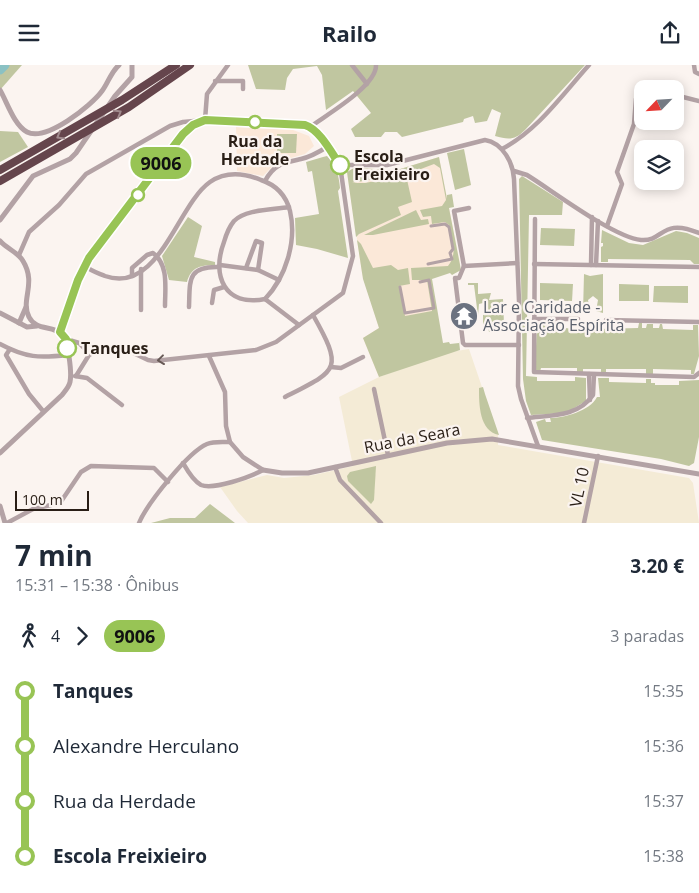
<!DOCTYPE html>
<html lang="pt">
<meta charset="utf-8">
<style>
body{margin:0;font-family:"Open Sans",sans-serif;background:#f2f2f3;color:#1f2937;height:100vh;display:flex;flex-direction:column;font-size:19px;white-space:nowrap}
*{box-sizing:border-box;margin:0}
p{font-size:16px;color:#747a83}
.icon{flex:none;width:28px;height:28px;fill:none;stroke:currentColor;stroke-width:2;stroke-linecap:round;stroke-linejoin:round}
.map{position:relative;height:458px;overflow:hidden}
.details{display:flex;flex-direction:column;background:#fff;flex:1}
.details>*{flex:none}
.badge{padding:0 10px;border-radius:16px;font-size:18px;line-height:32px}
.needle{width:32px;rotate:245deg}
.buttons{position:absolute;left:634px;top:15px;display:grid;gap:10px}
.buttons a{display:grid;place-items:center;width:50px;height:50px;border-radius:10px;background:#fff;box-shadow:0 2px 12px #0003;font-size:25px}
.scale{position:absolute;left:15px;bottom:12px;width:74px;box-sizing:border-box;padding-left:5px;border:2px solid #291e16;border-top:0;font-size:14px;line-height:18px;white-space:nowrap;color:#291e16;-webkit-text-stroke:4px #fbf4f0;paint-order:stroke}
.map>.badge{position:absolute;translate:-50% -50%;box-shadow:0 0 0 2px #fff}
.legs{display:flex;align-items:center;gap:8px;height:55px;padding:0 15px;font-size:16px}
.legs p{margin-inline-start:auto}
.headline{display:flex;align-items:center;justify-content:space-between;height:85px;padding:0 15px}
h1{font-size:28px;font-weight:700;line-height:38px}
ul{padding:0 15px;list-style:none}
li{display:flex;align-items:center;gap:18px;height:55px;font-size:19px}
li i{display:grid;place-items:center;width:8px;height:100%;margin:0 6px;background:currentColor}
li i::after{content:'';width:12px;height:12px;margin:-6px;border:4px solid;border-radius:50%;background:#fff}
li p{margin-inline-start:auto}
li:first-child i{background:linear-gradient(#0000 50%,currentColor 0)}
li:last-child i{background:linear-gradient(currentColor 50%,#0000 0)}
header{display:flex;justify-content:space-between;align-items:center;height:65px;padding:0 15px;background:#fff;font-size:22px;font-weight:700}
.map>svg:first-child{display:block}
.industrial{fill:#f4ebd6}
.education{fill:#fbe8d8}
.green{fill:#c0c6a0}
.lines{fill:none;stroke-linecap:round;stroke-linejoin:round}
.river{stroke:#8ac1c3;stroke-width:9}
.pedestrian{stroke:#b3a2a5;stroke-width:3}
.minor{stroke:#b3a2a5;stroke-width:4.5}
.tertiary{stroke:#b3a2a5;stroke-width:5}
.motorway{stroke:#65454c;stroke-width:8}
.oneway{stroke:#a18b8e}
.oneway2{stroke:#675956}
.line-1-casing{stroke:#fff;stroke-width:11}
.line-1{stroke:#98c455;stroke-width:8}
.stop-1-dot{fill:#fff;stroke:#98c455;stroke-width:2.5}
.labels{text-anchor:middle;stroke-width:4.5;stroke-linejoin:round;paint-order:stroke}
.stop-label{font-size:16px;font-weight:bold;fill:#291e16;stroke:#fbf4f0;text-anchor:start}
.worship-label{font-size:16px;fill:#5b616d;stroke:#fbf4f0;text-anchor:start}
.street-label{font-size:16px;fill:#291e16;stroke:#fbf4f0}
</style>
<header><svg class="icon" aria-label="menu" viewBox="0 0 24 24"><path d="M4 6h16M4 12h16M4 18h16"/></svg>Railo<svg class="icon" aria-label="share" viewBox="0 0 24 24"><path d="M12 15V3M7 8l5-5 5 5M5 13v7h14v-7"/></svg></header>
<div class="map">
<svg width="699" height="458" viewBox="0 0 699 458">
<rect width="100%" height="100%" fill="#fbf4f0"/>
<!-- industrial -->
<polygon class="industrial" points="469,284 498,369 498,380 689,413 693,418 699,458 248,458 237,446 220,422 267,410 284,413 314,410 353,401 339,332 379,312 444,288"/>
<!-- education -->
<g class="education">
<polygon points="236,62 293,65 309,71 314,81 305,89 277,97 263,111 237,106"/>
<polygon points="439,92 460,199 430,213 436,249 379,312 363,273 379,263 362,208 347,107 354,103 397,105"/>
</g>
<!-- green -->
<g class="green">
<polygon points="0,0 22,0 0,25"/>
<path d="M248,0H585L525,65C515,75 509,75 495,71L501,48L492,44L487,56L475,58L473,51L464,54L463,57L402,72L397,67H385L381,72H355L351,64L371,48L353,26L326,45L322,10L317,1L293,4L287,13L285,25L256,24Z"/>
<polygon points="0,66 18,67 28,82 0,97"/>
<polygon points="277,69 297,69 296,88 277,88"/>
<polygon points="464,84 471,120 455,125 447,88"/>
<path d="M323,92L327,91C336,99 339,111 340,123L338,126L348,193L317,184L296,180L295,153L319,149L312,106L308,107L306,97Z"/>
<path d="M439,92L447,134V130L452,129L454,142L449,143L461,205L452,210L450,208L432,214L443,278L449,277L450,279L459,278V276L460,285L379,312L363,273L379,263L363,214L357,175L361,179L373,203L391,200L398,205L408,203L410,219L399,221L405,251L432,246L427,215H412L411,203L448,201C458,189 452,175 449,160L445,157L432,159L431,151L423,152L420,145L442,141L446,135L440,103L434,99L413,107L352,118H365L406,110L412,137L398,142L401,150L359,169L356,172L347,107L354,103L397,105Z"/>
<polygon points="522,111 563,137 562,150 529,150 526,311 537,312 537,316 575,316 575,312 586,313 586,336 566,348 531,350 526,336 523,314 519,114"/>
<polygon points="416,145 421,155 428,154 429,159 373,170 364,170"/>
<path d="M188,152L202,161L194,192L215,197V200C201,200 191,202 187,217L169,215L162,191Z"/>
<polygon points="541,163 575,164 574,181 540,180"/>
<polygon points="602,165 629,178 643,180 676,166 687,168 699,173 699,199 694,199 690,195 608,194 608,197 601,197 601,182 603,181 603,178 601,178"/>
<polygon points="584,209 590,211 603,209 603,248 596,246 598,235 593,231 588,235 590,246 583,247"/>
<polygon points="468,218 478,218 478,229 491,228 489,235 503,234 504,259 497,260 497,267 489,267 488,261 483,261 483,238 479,239 478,251 474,220 468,220"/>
<polygon points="540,218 573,219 572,236 540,235"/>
<polygon points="619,219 649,220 649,236 619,236"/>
<polygon points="654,221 688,221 688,238 653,237"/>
<polygon points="537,257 540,257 541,261 547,257 547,261 592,266 598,264 638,263 639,258 642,258 642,263 646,263 647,259 653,259 653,263 659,263 660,259 662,259 663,264 693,265 693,260 698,260 699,291 694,309 691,309 691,305 653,304 653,309 646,309 646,304 606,304 606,308 601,308 601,304 583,304 583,308 577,307 577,303 541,303 540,307 535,307"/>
<path d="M598,313H609V317L646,318V314H651V318H655V320H679V316L699,315V372L694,398L689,401L661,394L542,375L536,357L545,354L546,357H551L550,353C564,353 590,346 597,332H600Z"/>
<path d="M483,322L485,329L499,370C479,366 479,339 479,323Z"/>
<polygon points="376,401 374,435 371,439 348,416 347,411 350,407"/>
<polygon points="210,439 235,458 151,458 170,453 195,453"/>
</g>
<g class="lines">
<!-- river -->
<polyline class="river" points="0,5 5,0"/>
<!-- pedestrian -->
<g class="pedestrian">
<polyline points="428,199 452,194 450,188 453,184 449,162 445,159 431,161"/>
<polyline points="400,222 405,248 434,243 429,215 420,217"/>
</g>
<!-- minor -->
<g class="minor">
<polyline points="352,0 367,19"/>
<polyline points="694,0 695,7 699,9"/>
<polyline points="215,16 243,16 243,24"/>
<polyline points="675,30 699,36"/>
<polyline points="205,55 207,29 228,0"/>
<path d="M310,62C326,50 377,21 376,0"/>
<path d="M502,84C538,65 562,30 589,0"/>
<path d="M340,100H387L485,75C503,78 513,98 514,114L519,236L518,321L521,334L538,381"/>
<path d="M514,106L527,110C553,126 613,172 641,175C664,177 661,152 699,168"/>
<path d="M265,116C274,99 283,98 301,94C310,92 319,87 327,82"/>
<path d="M289,142C273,145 246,144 234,156C229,162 226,170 224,177C211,211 225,242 265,234L299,260"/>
<polyline points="535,154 534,307 694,312 699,308"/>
<polyline points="607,161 622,119 617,107 634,59 636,34 642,27"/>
<polyline points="19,190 29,167 59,140 86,109 170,61 183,57 205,55 271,57 310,62 340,100 353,191 343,228 276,277 256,285 154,296 148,295 127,285 97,286 89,290 76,311"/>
<polyline points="534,199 699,202"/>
<polyline points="220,200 258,205 279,215"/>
<polyline points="591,200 592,152"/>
<polyline points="596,200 598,156"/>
<path d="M85,201C91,206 98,208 105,211C159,230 177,140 210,117C226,106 244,108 261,115C276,120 286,130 290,146C297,176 286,212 265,234"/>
<polyline points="464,201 459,213 455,213 463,278 465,280 519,280"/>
<polyline points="464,201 454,146 469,143"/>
<polyline points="464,201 517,198"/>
<polyline points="246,203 256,176 262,178 258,205"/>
<path d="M132,211V203L147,190L153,188C169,200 165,223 165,241"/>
<polyline points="212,238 214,225 224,222"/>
<path d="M189,242C190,215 187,201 219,202"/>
<polyline points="141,245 141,204"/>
<polyline points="534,254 578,254"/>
<polyline points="606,255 699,257"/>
<polyline points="60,267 79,215 89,193 183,69 199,58"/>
<polyline points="66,274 79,278 90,289"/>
<path d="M0,279C26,293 39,293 68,290"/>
<polyline points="10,284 6,290 29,329 43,346"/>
<polyline points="331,302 341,303 363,292"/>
<polyline points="589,309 590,335"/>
<polyline points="75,311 87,313 122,340"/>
<polyline points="374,324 388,390"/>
<path d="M285,332C338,305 344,305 313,250"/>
<path d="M527,353C551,350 578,352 593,330L594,310"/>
<path d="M183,398C187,405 193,416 201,420C214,425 250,412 263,405L243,392L230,377L226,361L225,327L209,291"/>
<polyline points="335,402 340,415 381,458"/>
<polyline points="7,458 33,444 60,438 81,407 91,401 154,403 168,417"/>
<path d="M139,458C147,439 188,387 207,379C214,376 222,377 230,377"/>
<polyline points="584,458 598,391"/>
</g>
<!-- tertiary -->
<g class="tertiary">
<path d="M0,25C7,37 14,60 27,67C46,77 91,41 102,26C108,18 111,7 119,0"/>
<polyline points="0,155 33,111 70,94 76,88 115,31 132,12 132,0"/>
<path d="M0,176C7,184 18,187 23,196C37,219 20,235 29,252C36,266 52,260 62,269C68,274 72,308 70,317C69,322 65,326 62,330L0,388"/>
<polyline points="0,248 27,262 37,261"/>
<polyline points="19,258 26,242"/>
<polyline points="263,405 282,408 308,408 447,378 492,374 699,409"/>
<polyline points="0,441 5,458"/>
</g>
<!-- motorway -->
<g class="motorway">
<polyline points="0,105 122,35 176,0"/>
<polyline points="0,116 129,42 190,0"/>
</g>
</g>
<!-- one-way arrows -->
<defs><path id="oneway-chevron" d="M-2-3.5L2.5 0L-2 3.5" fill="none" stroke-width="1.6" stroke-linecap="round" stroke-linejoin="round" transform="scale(1.25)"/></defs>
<g class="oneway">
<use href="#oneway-chevron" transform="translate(118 48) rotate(-30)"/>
<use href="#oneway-chevron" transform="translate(60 71) rotate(150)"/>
</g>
<use class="oneway2" href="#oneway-chevron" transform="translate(161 295) rotate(173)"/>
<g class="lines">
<defs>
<path id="line-1" d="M67,283L66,274L60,267L78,215L89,193L183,69L193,60L205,55L305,60C320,65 331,87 340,100"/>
</defs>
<!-- line-1 casing -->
<use href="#line-1" class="line-1-casing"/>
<!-- line-1 -->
<use href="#line-1" class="line-1"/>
</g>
<!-- icons -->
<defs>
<symbol id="temple-disc" viewBox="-11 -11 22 22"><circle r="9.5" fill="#6b7280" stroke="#fbf4f0"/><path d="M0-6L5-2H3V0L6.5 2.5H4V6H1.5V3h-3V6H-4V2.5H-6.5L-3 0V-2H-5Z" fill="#fff"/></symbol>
</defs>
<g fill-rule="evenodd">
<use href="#temple-disc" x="448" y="235" width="32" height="32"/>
</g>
<!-- markers -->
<g class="stop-1-dot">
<circle cx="255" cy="57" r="6"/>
<circle cx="340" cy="100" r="9"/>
<circle cx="138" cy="130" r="6"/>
<circle cx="67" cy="283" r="9"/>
</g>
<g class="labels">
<!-- stop labels -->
<g class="stop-label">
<text x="255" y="82" text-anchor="middle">Rua da<tspan x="255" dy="18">Herdade</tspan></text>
<text x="354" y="97">Escola<tspan x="354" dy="18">Freixieiro</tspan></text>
<text x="81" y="289">Tanques</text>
</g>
<!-- worship labels -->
<g class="worship-label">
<text x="483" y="248">Lar e Caridade -<tspan x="483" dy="18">Associação Espírita</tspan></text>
</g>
<!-- street labels -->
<g class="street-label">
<text transform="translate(412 373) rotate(-11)" y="6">Rua da Seara</text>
<text transform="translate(579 422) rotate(-78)" y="6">VL 10</text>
</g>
</g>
</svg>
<div class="buttons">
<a><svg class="needle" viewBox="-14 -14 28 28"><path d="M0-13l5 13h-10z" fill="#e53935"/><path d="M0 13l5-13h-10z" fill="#747a83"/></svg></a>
<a><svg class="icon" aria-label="layers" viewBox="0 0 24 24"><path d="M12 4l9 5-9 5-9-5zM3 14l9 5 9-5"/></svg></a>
</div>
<div class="scale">100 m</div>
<b class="badge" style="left:161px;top:98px;background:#98c455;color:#111">9006</b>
</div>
<section class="details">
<div class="headline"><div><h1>7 min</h1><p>15:31 – 15:38 · Ônibus</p></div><b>3.20 €</b></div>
<div class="legs"><svg class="icon" aria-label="walk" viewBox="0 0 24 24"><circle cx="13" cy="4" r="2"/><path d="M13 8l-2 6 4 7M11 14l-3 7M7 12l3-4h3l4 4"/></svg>4<svg class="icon" aria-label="forward" viewBox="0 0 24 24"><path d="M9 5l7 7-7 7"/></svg><b class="badge" style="background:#98c455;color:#111">9006</b><p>3 paradas</p></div>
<ul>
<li><i style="color:#98c455"></i><b>Tanques</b><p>15:35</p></li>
<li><i style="color:#98c455"></i><span>Alexandre Herculano</span><p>15:36</p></li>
<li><i style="color:#98c455"></i><span>Rua da Herdade</span><p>15:37</p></li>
<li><i style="color:#98c455"></i><b>Escola Freixieiro</b><p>15:38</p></li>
</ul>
</section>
